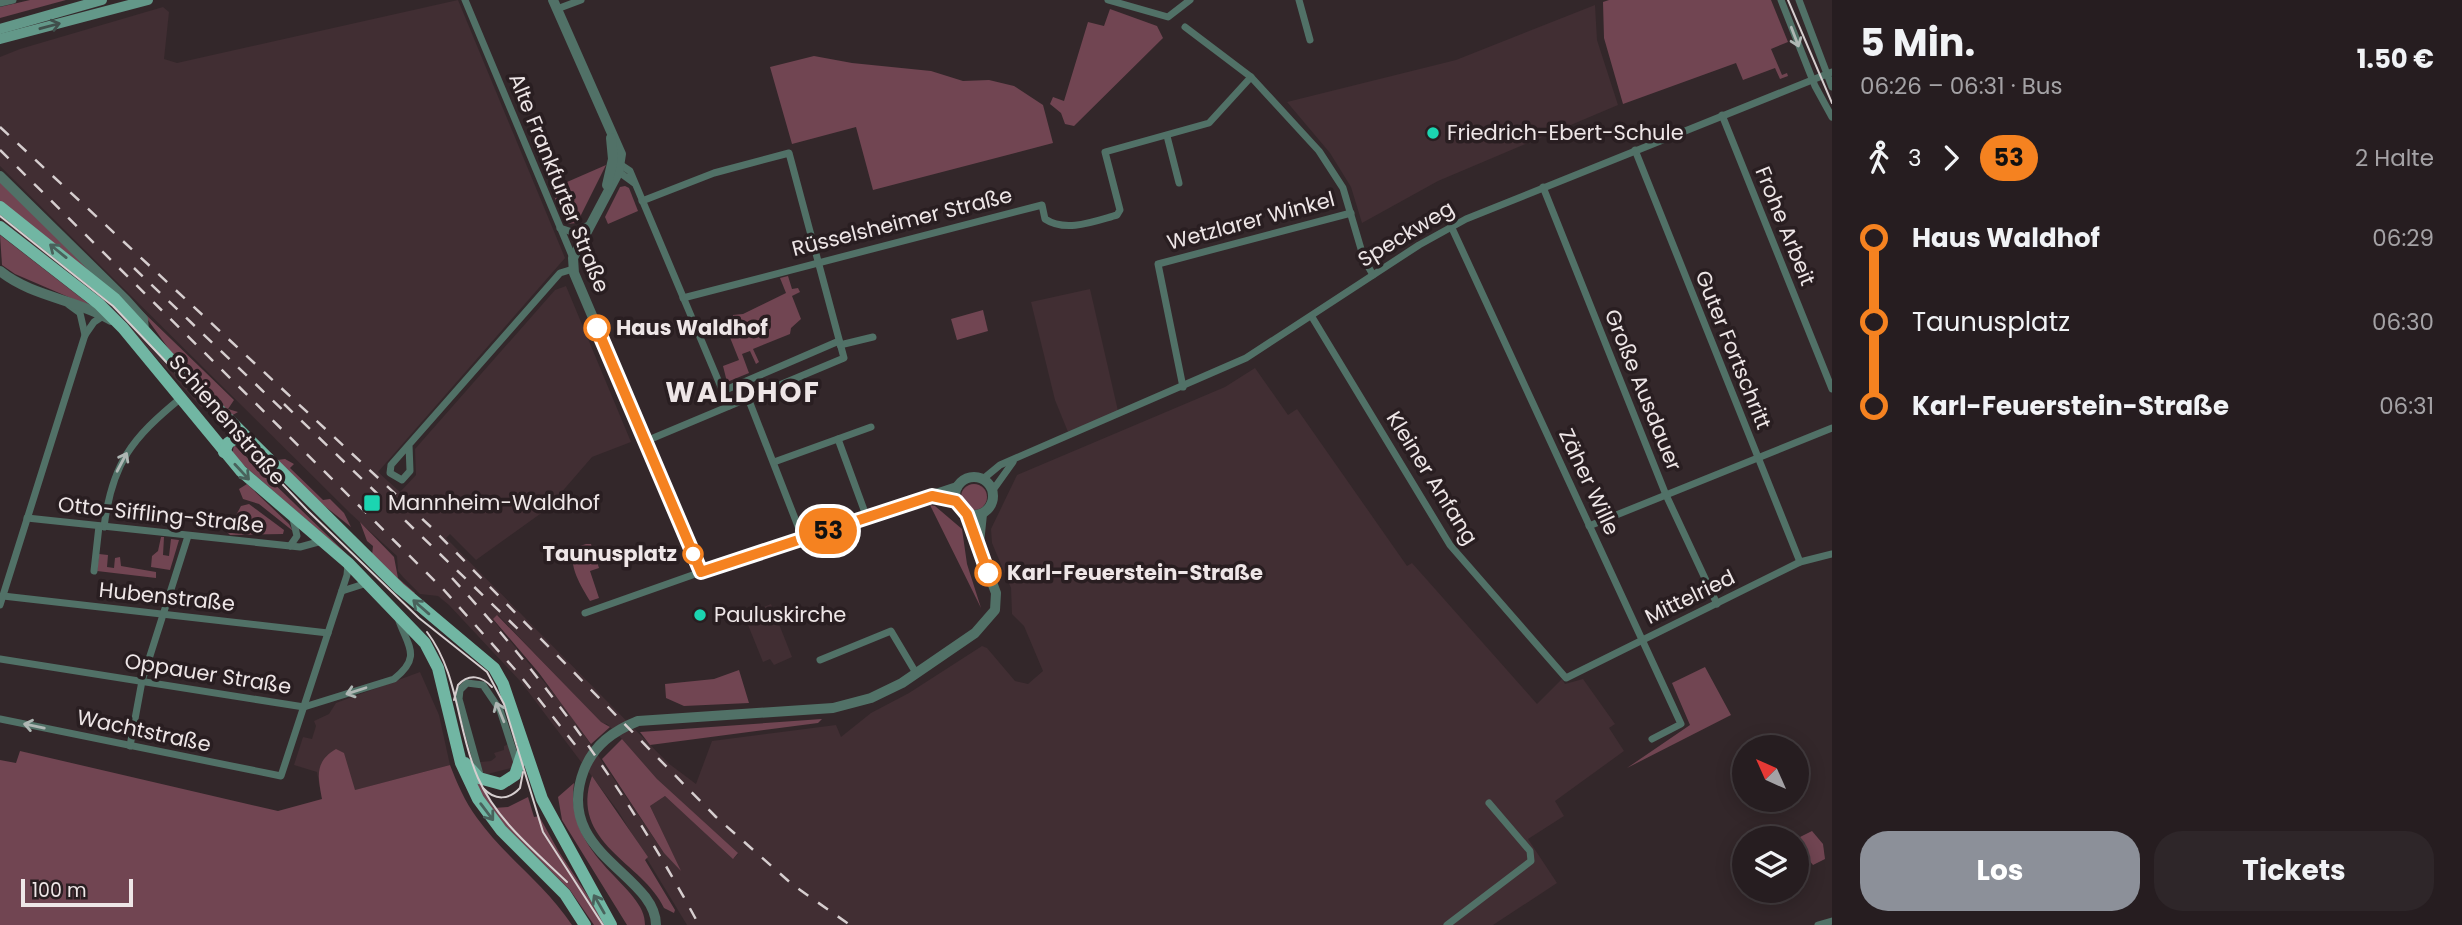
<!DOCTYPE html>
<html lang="de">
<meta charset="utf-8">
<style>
body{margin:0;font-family:Poppins,sans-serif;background:#2e2629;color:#f1f3f6;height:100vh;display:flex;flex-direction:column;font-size:26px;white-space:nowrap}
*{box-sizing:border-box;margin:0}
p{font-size:23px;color:#a4a2a5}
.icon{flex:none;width:38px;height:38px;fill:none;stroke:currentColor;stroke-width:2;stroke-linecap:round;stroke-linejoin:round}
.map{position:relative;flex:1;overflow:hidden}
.details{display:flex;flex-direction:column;background:#261d20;width:630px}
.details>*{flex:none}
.badge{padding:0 14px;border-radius:23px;font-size:24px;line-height:46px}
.needle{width:46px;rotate:315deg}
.buttons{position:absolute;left:1732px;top:735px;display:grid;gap:14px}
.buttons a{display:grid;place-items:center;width:77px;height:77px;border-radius:50%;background:#261d20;box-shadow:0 4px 18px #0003,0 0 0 2px #423b3e;font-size:35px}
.scale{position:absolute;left:21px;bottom:18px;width:112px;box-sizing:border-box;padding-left:7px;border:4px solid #eee6e7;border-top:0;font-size:19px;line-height:24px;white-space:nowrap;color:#eee6e7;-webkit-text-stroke:5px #291e21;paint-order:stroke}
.map>.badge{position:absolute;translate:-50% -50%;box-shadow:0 0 0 4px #fff}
.legs{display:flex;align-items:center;gap:10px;height:77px;padding:0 28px;font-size:23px}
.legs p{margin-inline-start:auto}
.head{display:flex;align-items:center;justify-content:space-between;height:119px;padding:0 28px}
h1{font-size:38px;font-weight:700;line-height:52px}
.cta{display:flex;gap:14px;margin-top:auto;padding:14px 28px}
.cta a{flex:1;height:80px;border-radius:28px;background:#8c9099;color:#fff;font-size:28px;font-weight:700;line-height:80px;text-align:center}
.cta a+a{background:#2e2629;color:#f1f3f6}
ul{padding:0 28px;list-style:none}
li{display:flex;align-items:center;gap:24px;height:84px;font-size:26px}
li i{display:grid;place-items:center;width:10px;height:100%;margin:0 9px;background:currentColor}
li i::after{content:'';width:18px;height:18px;margin:-9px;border:5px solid;border-radius:50%;background:#261d20}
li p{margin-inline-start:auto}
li:first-child i{background:linear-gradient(#0000 50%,currentColor 0)}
li:last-child i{background:linear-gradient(currentColor 50%,#0000 0)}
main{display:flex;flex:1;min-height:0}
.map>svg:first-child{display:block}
.built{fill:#412e33;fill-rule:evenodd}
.green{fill:#714552}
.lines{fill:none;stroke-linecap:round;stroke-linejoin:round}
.minor{stroke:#517167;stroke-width:7}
.tertiary{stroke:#517167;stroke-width:10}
.secondary{stroke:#639889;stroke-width:10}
.primary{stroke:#71b6a3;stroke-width:12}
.tram{stroke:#d6cecf;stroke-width:2}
.rail{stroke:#d6cecf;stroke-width:2.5;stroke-dasharray:12 12;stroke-linecap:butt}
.oneway{stroke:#404f4b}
.oneway2{stroke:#afb7b4}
.oneway3{stroke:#49625c}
.line-1-casing{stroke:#fff;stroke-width:16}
.line-1{stroke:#f58220;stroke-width:10}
.poi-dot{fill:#1bd5b1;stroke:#291e21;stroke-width:2.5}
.stop-1-dot{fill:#fff;stroke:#f58220;stroke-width:3.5}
.labels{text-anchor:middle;stroke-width:7;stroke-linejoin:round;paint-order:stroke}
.poi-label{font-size:21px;fill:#eee6e7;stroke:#291e21;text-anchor:start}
.street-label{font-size:21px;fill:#eee6e7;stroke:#291e21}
.stop-label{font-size:21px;font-weight:bold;fill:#eee6e7;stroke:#291e21;text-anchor:start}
.district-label{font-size:28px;font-weight:bold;letter-spacing:2px;fill:#eee6e7;stroke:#291e21}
</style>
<main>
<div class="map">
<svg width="1832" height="925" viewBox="0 0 1832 925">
<rect width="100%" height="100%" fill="#33272a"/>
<!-- built -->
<g class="built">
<path d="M458,0L565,258L378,472L400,492L416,475L415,449L555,290L566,286L631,442L592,457L547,509L476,560L450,534L446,538L668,763L696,784L712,741L836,725L841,737L871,713L909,693L982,646L987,648L1015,681L1028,684L1043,671L1024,626L1012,614L1011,588L992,543L991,529L1017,475L1225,387L1255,368L1288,415L1297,409L1407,566L1412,563L1537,704L1562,679L1565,684L1583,679L1615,724L1609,728L1624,751L1555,801L1564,816L1528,839L1557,883L1493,925H687L618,811L521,682L449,605L438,596L420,594L403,577L398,571L397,556L351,514L0,166V57L20,49L163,7L169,12L164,59L177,63ZM498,615L601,723L607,724L622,739L657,779L738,854L734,858L665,796L650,806L679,868L664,853L568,711L493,620Z"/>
<polygon points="1595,5 1597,40 1618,105 1438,181 1362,223 1351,187 1330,153 1287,102 1456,60"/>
<polygon points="0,212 102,293 211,409 201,407 142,342 0,223"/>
<polygon points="1090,289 1118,411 1068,432 1055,400 1031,302"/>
<polygon points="771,604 792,657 774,665 770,659 763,662 744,615"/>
<polygon points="420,672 439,715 450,765 322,799 317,772 294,765 303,737 312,739 316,726 314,721 329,714 336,703"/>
<polygon points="509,744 515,767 484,775 480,762 491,761 496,757 494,753 504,750 504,746"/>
</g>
<!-- green -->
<g class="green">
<polygon points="30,0 66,0 0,18 0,7"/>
<polygon points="1609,0 1771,0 1788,42 1771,49 1782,75 1787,73 1788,76 1780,79 1775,68 1743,80 1736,63 1623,104 1604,38 1603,2"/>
<polygon points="1110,9 1157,26 1163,38 1074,126 1065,124 1061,113 1050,104 1053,97 1064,101 1088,22 1104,26"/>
<polygon points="814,56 852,63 931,71 963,81 989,80 1014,86 1043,105 1053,143 873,190 856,127 792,144 770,67"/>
<polygon points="606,165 577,223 566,224 551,189"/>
<polygon points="0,180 113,290 0,202"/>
<polygon points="625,186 629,188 638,211 608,224 605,217 620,187"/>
<polygon points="0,235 94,308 15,274 2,265"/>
<polygon points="788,276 792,289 798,288 800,292 792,296 801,319 791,328 790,334 753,349 759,362 756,364 750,351 742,354 749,373 727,382 723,366 739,360 729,335 732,333 729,320 733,318 733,315 743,314 786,293 780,278"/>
<polygon points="140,309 234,400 228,409 238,412 231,416 179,363"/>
<polygon points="983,310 988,331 957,340 951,319"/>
<polygon points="234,445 355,562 232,455"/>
<polygon points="285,459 294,464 290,468 323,500 330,499 344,513 351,527 317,500 277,460"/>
<circle cx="974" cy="497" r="13"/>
<polygon points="247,484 289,524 293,531 259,504 243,499 239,489"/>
<polygon points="249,504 284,530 283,534 230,535 227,532 241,506"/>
<polygon points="930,505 935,506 962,529 967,564 981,608"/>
<polygon points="360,522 394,557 398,578 415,593 412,595 372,555 373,546 367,541"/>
<polygon points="161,537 164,537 163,555 169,556 171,539 179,540 170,570 151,567 152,556 158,551"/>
<path d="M586,544H591L599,568L590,571L599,598L590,601C581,586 568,566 574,548Z"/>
<polygon points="99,554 108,555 107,567 114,568 115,558 120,557 121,566 156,572 156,578 97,571"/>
<polygon points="497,615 601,722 610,727 591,744 539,673 493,619"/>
<polygon points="1705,667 1731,715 1627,768 1690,725 1672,683"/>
<polygon points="739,670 749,703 684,706 666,698 665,684 714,679"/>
<polygon points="822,719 818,723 650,745 640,732"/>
<polygon points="622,739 657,779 738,853 733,859 665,796 650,806 681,871 664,853 602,759"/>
<path d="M336,749L344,753L355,790L450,765C457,783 465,802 477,818C505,857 545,884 572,925H0V760L16,763L20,751L278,811L322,799C318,777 314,762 336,749Z"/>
<polygon points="470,776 479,782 494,808 508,807 528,797 534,817 539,816 559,852 607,925 594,925 570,890 495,816"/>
<path d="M592,776L648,857L645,860L675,910L674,913L664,908C644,863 568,843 592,776Z"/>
<path d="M574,783C564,859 647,886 645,925H627L562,820L558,797Z"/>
<polygon points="1812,831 1823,844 1825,859 1813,865 1803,853 1800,837"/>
</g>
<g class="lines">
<!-- minor -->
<g class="minor">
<polyline points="465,0 573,258"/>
<polyline points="1108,0 1168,17 1190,0"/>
<polyline points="1299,0 1310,40"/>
<polyline points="1781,0 1815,86 1832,117"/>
<polyline points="1799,0 1832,87"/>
<polyline points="0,3 13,0"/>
<polyline points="557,9 581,0"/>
<polyline points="1185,27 1251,77 1319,151 1343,188 1364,259 1373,275"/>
<polyline points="1722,115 1832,389"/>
<polyline points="1167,136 1179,183"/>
<polyline points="1635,150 1800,562"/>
<polyline points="634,183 612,167 621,165 630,171 729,406"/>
<polyline points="1543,187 1666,495 1717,604"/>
<polyline points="642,201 714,173 789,153 844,358 646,441"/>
<polyline points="1451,226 1681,724 1652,739"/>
<polyline points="560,228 572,232 589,225"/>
<path d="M683,298L1042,205L1045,219C1066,233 1095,221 1117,215L1120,210L1105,152L1209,123L1251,77"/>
<polyline points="69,305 80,313 85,335"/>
<polyline points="1312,317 1450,545 1566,678 1800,562 1832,554"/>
<polyline points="840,345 873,337"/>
<polyline points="1183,387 1158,264 1351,213"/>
<polyline points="723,391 839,341"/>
<polyline points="748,398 803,539"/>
<polyline points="838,439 867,518"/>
<polyline points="409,445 410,471 402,480 390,473 391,465 560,273 573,269"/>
<polyline points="774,462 871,427"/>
<polyline points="983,479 1000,465 1246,358 1419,245 1466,219 1832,72"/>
<polyline points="993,490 1013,462"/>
<polyline points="27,518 300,547 322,541"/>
<polyline points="1589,526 1832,428"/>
<path d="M104,527C112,463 132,438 181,398"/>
<polyline points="290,546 297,536 293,519"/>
<polyline points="94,571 99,526"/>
<polyline points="342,591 367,583"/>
<polyline points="3,596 328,633"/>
<polyline points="0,605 85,335 94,322 103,316"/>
<polyline points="585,613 701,572"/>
<path d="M0,659L304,707L394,679C423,656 407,646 398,618"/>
<polyline points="820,660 891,631 916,673"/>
<polyline points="0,719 281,776 347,575 348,564"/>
<polyline points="130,746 142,681 188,536"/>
<polyline points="481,778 459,699 460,690 467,683 483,685 500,710 517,763"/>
<polyline points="1447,925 1531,861 1530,851 1489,803"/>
<polyline points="1818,925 1832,921"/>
</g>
<!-- tertiary -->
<g class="tertiary">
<polyline points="553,0 621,154 618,173 573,258 574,273 701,572 957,487"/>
<polyline points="0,176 126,300 143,319 144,330"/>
<polyline points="607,185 613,159 611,138"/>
<path d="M0,271C32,297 76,299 111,320"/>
<circle cx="974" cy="496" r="19"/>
<polyline points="979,543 982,514"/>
<path d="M656,925C656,874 552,853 584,770C594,745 613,731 638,721L833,708L871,698L902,683L975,633L995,610L996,593L967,515"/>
</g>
<!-- secondary -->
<g class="secondary">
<polyline points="0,29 102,0"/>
<polyline points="0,39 148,0"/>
</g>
<!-- primary -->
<g class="primary">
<polyline points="0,207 115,299 195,386 399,588 494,668 503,684 542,799 611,925"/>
<polyline points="0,227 99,304 123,328 241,471 348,563 425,643 438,668 461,763 478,799 501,830 565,894 585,925"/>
<polyline points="224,452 228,443 236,438 251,442"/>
<polyline points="465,763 479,778 501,784 515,775 524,748"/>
</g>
<!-- tram -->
<g class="tram">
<polyline points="1788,0 1832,103"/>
<polyline points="0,216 113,306 307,510 419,618 487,672 504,704 543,832 603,925"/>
<path d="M427,632C459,674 457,731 478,778C497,821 534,850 567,882"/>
<path d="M454,700L458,685C469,673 482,676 492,687"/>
<path d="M483,788C495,801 509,800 520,788L523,772"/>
</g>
<!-- rail -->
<g class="rail">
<polyline points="0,127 431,527 716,817 793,885 850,925"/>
<polyline points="0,150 443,589 519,674 580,751"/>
<polyline points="134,268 288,415"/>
<polyline points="284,404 519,630"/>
<path d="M452,578C549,682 632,800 699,925"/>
</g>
</g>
<!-- one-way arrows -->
<defs><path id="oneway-shaft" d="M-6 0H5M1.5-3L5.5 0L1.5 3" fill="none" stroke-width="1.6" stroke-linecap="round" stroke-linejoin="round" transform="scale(1.75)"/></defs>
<use class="oneway" href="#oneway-shaft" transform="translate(50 26) rotate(-15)"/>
<g class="oneway2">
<use href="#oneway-shaft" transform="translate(1795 37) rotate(69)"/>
<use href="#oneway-shaft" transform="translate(122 462) rotate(-62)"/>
<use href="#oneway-shaft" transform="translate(356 691) rotate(162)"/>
<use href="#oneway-shaft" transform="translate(500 712) rotate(-112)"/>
<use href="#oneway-shaft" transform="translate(34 726) rotate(-168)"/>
</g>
<g class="oneway3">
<use href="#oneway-shaft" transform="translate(58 251) rotate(-141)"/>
<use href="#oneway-shaft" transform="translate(242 472) rotate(47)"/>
<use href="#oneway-shaft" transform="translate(421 607) rotate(-139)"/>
<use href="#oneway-shaft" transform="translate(487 812) rotate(53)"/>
<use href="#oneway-shaft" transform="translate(599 904) rotate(-120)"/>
</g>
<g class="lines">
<defs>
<polyline id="line-1" points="597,328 701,572 932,496 956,501 967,514 988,573"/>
</defs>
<!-- line-1 casing -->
<use href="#line-1" class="line-1-casing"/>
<!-- line-1 -->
<use href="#line-1" class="line-1"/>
</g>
<!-- markers -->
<g class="poi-dot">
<circle cx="1433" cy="133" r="7"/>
<rect x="363" y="494" width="18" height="18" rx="3.5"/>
<circle cx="700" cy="615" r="7"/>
</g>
<g class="stop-1-dot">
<circle cx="597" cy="328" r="12"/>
<circle cx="693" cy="554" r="9"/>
<circle cx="988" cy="573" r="12"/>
</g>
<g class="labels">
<!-- poi labels -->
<g class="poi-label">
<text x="1447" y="140">Friedrich-Ebert-Schule</text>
<text x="388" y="510">Mannheim-Waldhof</text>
<text x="714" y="622">Pauluskirche</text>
</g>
<!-- street labels -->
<g class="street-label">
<text transform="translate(559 183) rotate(68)" y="7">Alte Frankfurter Straße</text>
<text transform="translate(1251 221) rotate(-15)" y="7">Wetzlarer Winkel</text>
<text transform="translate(902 222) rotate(-14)" y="7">Rüsselsheimer Straße</text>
<text transform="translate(1785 226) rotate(68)" y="7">Frohe Arbeit</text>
<text transform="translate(1406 234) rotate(-31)" y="7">Speckweg</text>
<text transform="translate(1733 350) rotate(68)" y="7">Guter Fortschritt</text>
<text transform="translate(1643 390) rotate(68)" y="7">Große Ausdauer</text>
<text transform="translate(227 420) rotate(49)" y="7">Schienenstraße</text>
<text transform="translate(1432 478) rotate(58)" y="7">Kleiner Anfang</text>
<text transform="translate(1589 482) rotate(65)" y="7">Zäher Wille</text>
<text transform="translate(161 515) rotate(6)" y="7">Otto-Siffling-Straße</text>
<text transform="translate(167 597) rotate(6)" y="7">Hubenstraße</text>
<text transform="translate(1690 597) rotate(-26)" y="7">Mittelried</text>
<text transform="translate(208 674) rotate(9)" y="7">Oppauer Straße</text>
<text transform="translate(144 731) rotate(12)" y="7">Wachtstraße</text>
</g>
<!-- stop labels -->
<g class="stop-label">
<text x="616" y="335">Haus Waldhof</text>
<text x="677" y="561" text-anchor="end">Taunusplatz</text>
<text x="1007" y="580">Karl-Feuerstein-Straße</text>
</g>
<!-- district labels -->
<g class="district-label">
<text x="743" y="402">WALDHOF</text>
</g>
</g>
</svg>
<div class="buttons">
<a><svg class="needle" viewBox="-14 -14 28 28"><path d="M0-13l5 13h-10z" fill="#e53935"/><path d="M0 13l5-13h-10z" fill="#a4a2a5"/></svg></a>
<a><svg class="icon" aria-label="layers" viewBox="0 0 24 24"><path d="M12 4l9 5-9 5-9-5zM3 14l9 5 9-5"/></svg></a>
</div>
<div class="scale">100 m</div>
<b class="badge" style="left:828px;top:531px;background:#f58220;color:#111">53</b>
</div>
<section class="details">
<div class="head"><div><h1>5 Min.</h1><p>06:26 – 06:31 · Bus</p></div><b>1.50 €</b></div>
<div class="legs"><svg class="icon" aria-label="walk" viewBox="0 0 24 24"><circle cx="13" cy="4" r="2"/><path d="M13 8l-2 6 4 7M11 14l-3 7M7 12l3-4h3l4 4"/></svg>3<svg class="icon" aria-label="forward" viewBox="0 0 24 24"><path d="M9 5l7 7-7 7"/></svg><b class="badge" style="background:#f58220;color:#111">53</b><p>2 Halte</p></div>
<ul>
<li><i style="color:#f58220"></i><b>Haus Waldhof</b><p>06:29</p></li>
<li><i style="color:#f58220"></i><span>Taunusplatz</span><p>06:30</p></li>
<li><i style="color:#f58220"></i><b>Karl-Feuerstein-Straße</b><p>06:31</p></li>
</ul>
<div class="cta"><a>Los</a><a>Tickets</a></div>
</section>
</main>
